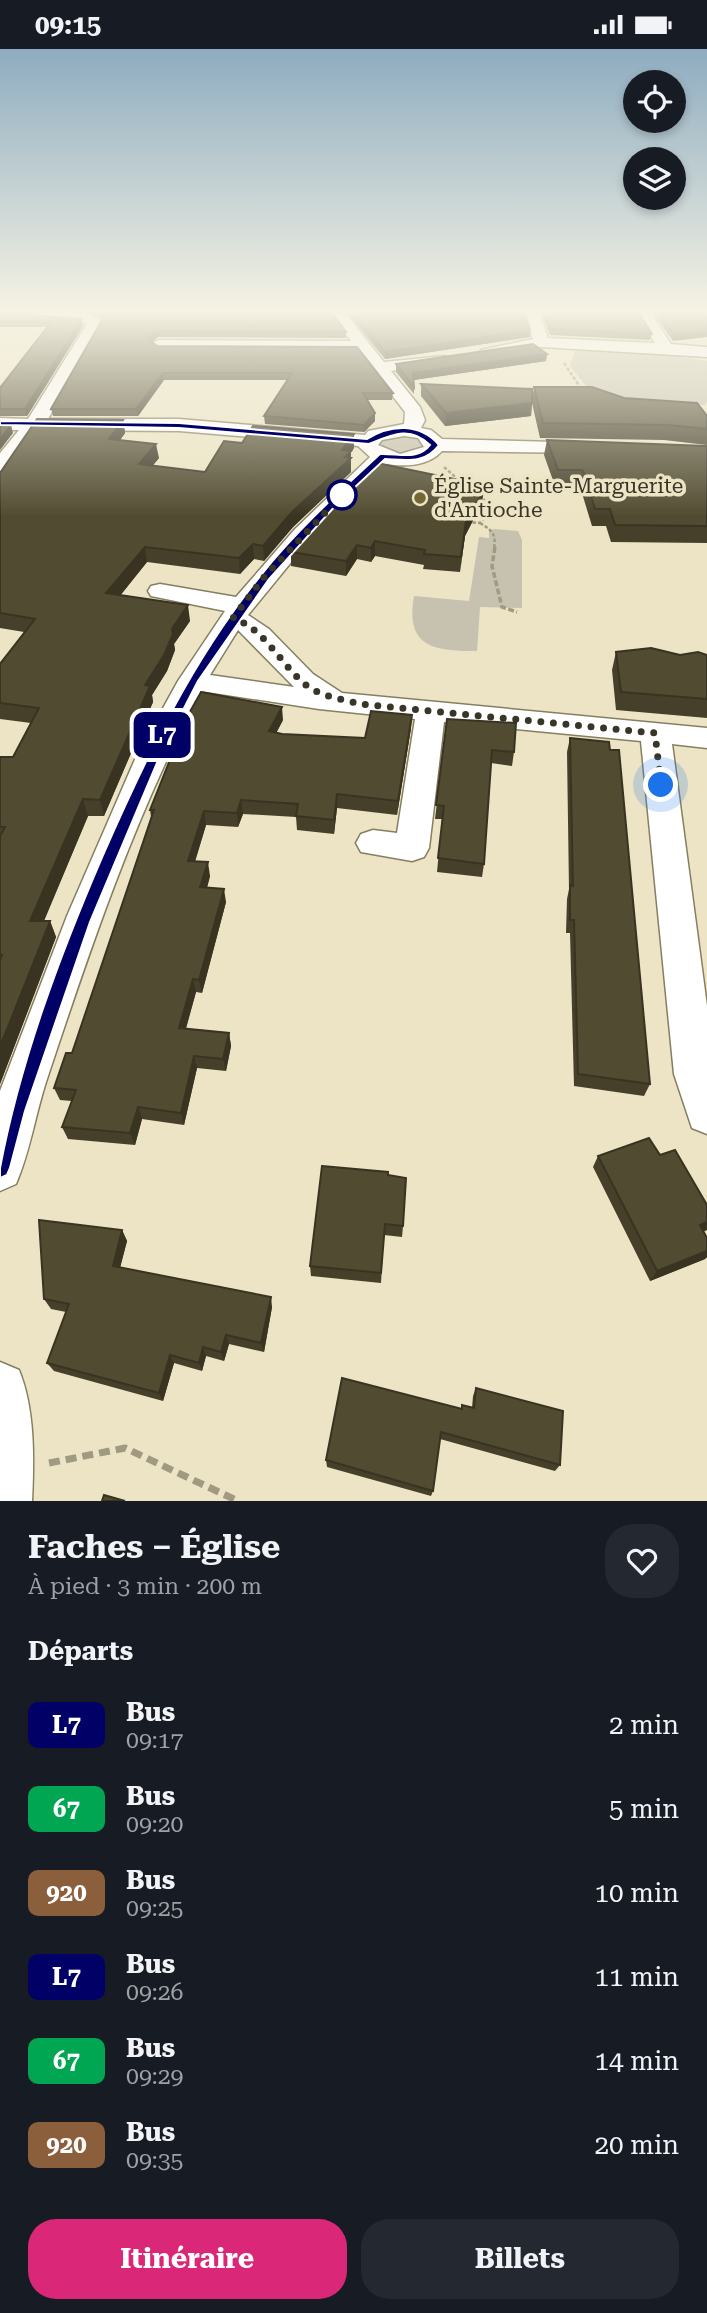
<!DOCTYPE html>
<html lang="fr">
<meta charset="utf-8">
<style>
body{margin:0;font-family:"Roboto Serif",serif;background:#242831;color:#f1f3f6;height:100vh;display:flex;flex-direction:column;font-size:26px;white-space:nowrap}
*{box-sizing:border-box;margin:0}
p{font-size:23px;color:#9ea1a6}
.icon{flex:none;width:38px;height:38px;fill:none;stroke:currentColor;stroke-width:2;stroke-linecap:round;stroke-linejoin:round}
.map{position:relative;height:1452px;overflow:hidden}
.side{display:flex;flex-direction:column;background:#171b24;flex:1}
.side>*{flex:none}
.badge{padding:0 14px;border-radius:10px;font-size:24px;line-height:46px}
.controls{position:absolute;left:623px;top:21px;display:grid;gap:14px}
.controls a{display:grid;place-items:center;width:63px;height:63px;border-radius:50%;background:#171b24;box-shadow:0 4px 10px #0003;font-size:35px}
.you{position:absolute;width:35px;height:35px;margin:-18px;border:5px solid #fff;border-radius:50%;background:#1a73e8;box-shadow:0 0 0 10px #1a73e833}
.map>.badge{position:absolute;translate:-50% -50%;box-shadow:0 0 0 4px #fff}
h2{padding:0 28px;font-size:26px;line-height:63px}
.round{display:grid;place-items:center;flex:none;width:74px;height:74px;border-radius:28px;background:#242831}
.headline{display:flex;align-items:center;justify-content:space-between;height:119px;padding:0 28px}
h1{font-size:33px;font-weight:700;line-height:52px}
.button{display:flex;gap:14px;margin-top:auto;padding:14px 28px}
.button a{flex:1;height:80px;border-radius:28px;background:#db2777;color:#fff;font-size:28px;font-weight:700;line-height:80px;text-align:center}
.button a+a{background:#242831;color:#f1f3f6}
ul{padding:0;list-style:none}
li{display:flex;align-items:center;gap:21px;height:84px;padding:0 28px}
li div{flex:1}
li b{display:block;font-size:26px}
li em{font-style:normal}
li .badge{min-width:77px;font-weight:700;text-align:center}
.status{display:flex;justify-content:space-between;align-items:center;height:49px;padding:0 35px;background:#171b24;direction:ltr}
.status svg{height:19px;fill:currentColor}
.map>svg:first-child{display:block}
.green{fill:#c6c2af}
.lines{fill:none;stroke-linecap:round;stroke-linejoin:round}
.minor-casing{stroke:#857f61;stroke-width:3}
.path-far2{stroke:#a09a82;stroke-width:2.5;stroke-dasharray:3.5 2;stroke-linecap:butt}
.path-far1{stroke:#a09a82;stroke-width:3.5;stroke-dasharray:6 2.5;stroke-linecap:butt}
.path{stroke:#a09a82;stroke-width:7;stroke-dasharray:11 6;stroke-linecap:butt}
.minor{fill:#fff;fill-rule:evenodd}
.wall{fill:#46402a}
.shaded-wall{fill:#393422}
.building{fill:#514b31;stroke:#393422;stroke-width:2}
.line{fill:#006;stroke:#fff;stroke-width:2}
.walk{stroke:#393629;stroke-width:7;stroke-dasharray:0 12.6}
.stop-dot{fill:#fff;stroke:#006;stroke-width:3.5}
.poi-dot{fill:#736734;stroke:#ece4c4;stroke-width:2.5}
.labels{text-anchor:middle;stroke-width:7;stroke-linejoin:round;paint-order:stroke}
.far-poi-label{font-size:21px;fill:#393629;stroke:#ece4c4;text-anchor:start}
</style>
<div class="status"><b>09:15</b><svg viewBox="0 0 49 12"><path d="M0 12V9h3v3zM5 12V6h3v6zM10 12V3h3v9zM15 12V0h3v12zM26 1h20v11H26zM47 4h2v5h-2z"/></svg></div>
<div class="map">
<svg width="707" height="1452" viewBox="0 0 707 1452">
<rect width="100%" height="100%" fill="#ece4c4"/>
<!-- green -->
<g class="green">
<polygon points="575,301 645,303 707,312 707,352 705,356 597,351 570,317"/>
<path d="M402,385L420,389L425,397C410,405 392,408 380,395L385,389Z"/>
<path d="M494,480L518,482L522,491V559L480,558L477,602C433,602 405,598 414,547L469,552L479,488L489,489V482Z"/>
</g>
<g class="lines">
<defs>
<g id="minor">
<path d="M23,264H86L104,273L48,370H179L365,386L368,382L404,375L405,363L358,302L158,301L150,296L158,291L351,292L330,264H345L384,313L445,307V313L391,322L420,358L425,371L421,379L431,381L442,390L594,394L597,398L594,402L587,404L442,402C429,417 405,418 386,415L311,489L248,566L269,580L313,625L342,644L707,679V699L672,695L707,957V1085L692,1079L674,1025L641,692L444,673L429,799L424,808L412,812L361,803L356,794L361,785L373,781L397,784L415,670L319,660L201,642C135,766 90,900 46,1033C35,1067 30,1103 16,1135L0,1142V1042L67,867L136,708L178,632L225,562L151,547L148,542L151,537L160,535L236,548L295,480L370,408L358,397L179,382L39,381L7,421L0,423V404L19,381H0V369L28,370L87,275C68,268 38,276 23,264ZM404,387L418,389L424,398L400,405L378,396L382,391ZM238,581L294,638L210,626Z"/>
<polygon points="525,264 539,264 548,289 655,294 636,264 651,264 671,295 707,298 707,308 542,298 481,307 481,301 533,290"/>
<path d="M0,1313L19,1321C35,1360 34,1410 32,1452H0Z"/>
</g>
</defs>
<!-- minor casing -->
<use href="#minor" class="minor-casing"/>
<!-- path-far2 -->
<g class="path-far2">
<polyline points="564,314 582,341"/>
<polyline points="444,418 461,433"/>
<polyline points="467,473 480,474 488,465 487,453 479,447"/>
<path d="M480,474C493,482 496,485 494,500"/>
</g>
<!-- path-far1 -->
<polyline class="path-far1" points="495,498 492,517 502,558 517,563"/>
<!-- path -->
<polyline class="path" points="49,1414 125,1399 238,1452"/>
<!-- minor -->
<use href="#minor" class="minor"/>
</g>
<!-- wall -->
<g class="wall">
<polygon points="0,264 34,266 83,277 27,367 0,367 0,339 47,278 0,278"/>
<polygon points="91,264 332,264 346,283 346,289 158,288 152,293 157,297 393,344 392,351 367,351 375,364 375,372 364,383 265,375 264,367 288,331 164,331 138,367 53,367 51,360 103,270"/>
<polygon points="347,264 525,264 530,288 385,310"/>
<polygon points="541,264 639,264 652,285 650,291 550,286"/>
<polygon points="653,264 707,264 673,292"/>
<polygon points="547,305 546,312 414,331 414,345 396,323 396,315"/>
<polygon points="421,335 532,351 534,338 624,349 707,367 707,396 664,391 540,389 532,354 531,367 445,377 421,347"/>
<polygon points="123,371 125,384 120,391 159,409 152,417 205,423 354,399 351,403 351,423 293,478 264,512 254,510 240,525 147,513 120,547 190,572 174,595 175,601 167,622 152,646 153,653 104,767 88,767 44,872 50,872 56,888 0,1035 0,708 13,708 31,674 0,670 0,615 24,583 0,579 0,424"/>
<polygon points="547,391 707,397 707,494 611,493 606,477 592,477 581,441 579,438 555,437 544,406"/>
<polygon points="468,438 482,454 465,487 460,523 423,520 424,516 375,507 371,513 357,510 346,527 291,517 291,503"/>
<polygon points="616,603 680,606 707,606 707,669 616,661 612,621"/>
<polygon points="447,670 514,703 512,717 491,714 484,815 482,828 437,823 442,770 435,770"/>
<polygon points="283,671 276,684 282,685 365,689 411,679 397,766 337,759 334,785 297,781 296,768 243,765 238,778 206,776 195,812 210,827 207,839 226,853 202,944 196,943 186,980 229,984 231,997 226,1022 197,1019 184,1076 142,1070 135,1096 68,1090 62,1078 72,1052 60,1051 54,1039 72,1004 151,768 150,761"/>
<polygon points="570,689 650,1035 644,1047 574,1037 570,884 566,884 567,850 569,840 567,703"/>
<polygon points="660,1106 707,1156 707,1181 703,1182 707,1189 707,1208 705,1210 650,1232 593,1118 598,1107"/>
<polygon points="388,1126 403,1177 402,1188 384,1186 381,1234 311,1227 310,1217"/>
<polygon points="122,1181 127,1192 120,1218 272,1258 264,1303 229,1295 224,1312 206,1307 202,1322 174,1314 163,1352 54,1322 47,1314 66,1263 51,1260 44,1250"/>
<polygon points="476,1339 560,1416 555,1422 440,1390 433,1442 431,1447 327,1418 326,1411 461,1360 462,1356 472,1359 473,1347"/>
</g>
<!-- shaded-wall -->
<g class="shaded-wall">
<polygon points="82,270 83,277 27,367 25,360"/>
<polygon points="530,281 530,288 385,310 385,303"/>
<polygon points="157,282 158,288 148,295 147,289"/>
<polygon points="707,282 707,288 673,292 674,286"/>
<polygon points="547,305 546,312 413,331 413,324"/>
<polygon points="163,324 164,331 138,367 136,360"/>
<polygon points="532,354 531,367 445,377 446,364"/>
<polygon points="375,364 375,372 364,383 364,376"/>
<polygon points="123,371 125,384 111,404 109,390"/>
<polygon points="11,376 13,384 0,401 0,391"/>
<polygon points="354,385 354,399 351,403 351,423 293,478 264,512 263,497"/>
<polygon points="156,395 159,409 142,430 139,415"/>
<polygon points="484,441 482,454 465,487 460,523 466,472"/>
<polygon points="375,492 375,507 371,513 371,499"/>
<polygon points="253,495 254,510 240,525 239,509"/>
<polygon points="357,496 357,510 346,527 346,512"/>
<polygon points="145,498 147,513 109,560 106,544"/>
<polygon points="188,556 190,572 174,595 175,601 167,622 152,646 153,653 104,767 100,751 145,636 172,580"/>
<polygon points="282,658 283,671 270,696 269,682"/>
<polygon points="412,666 411,679 397,766 398,752"/>
<polygon points="337,745 337,759 334,785 334,771"/>
<polygon points="83,750 88,767 37,888 30,872"/>
<polygon points="241,751 243,765 238,778 237,764"/>
<polygon points="204,762 206,776 191,826 188,812"/>
<polygon points="208,813 210,827 203,852 200,838"/>
<polygon points="224,840 226,853 202,944 199,931"/>
<polygon points="50,872 56,888 0,1035 0,998"/>
<polygon points="193,930 196,943 182,992 179,979"/>
<polygon points="229,984 231,997 226,1022 223,1010"/>
<polygon points="194,1007 197,1019 184,1076 181,1064"/>
<polygon points="138,1058 142,1070 135,1096 130,1084"/>
<polygon points="707,1173 707,1181 692,1187 700,1176"/>
<polygon points="122,1181 127,1192 118,1227 113,1217"/>
<polygon points="707,1202 707,1208 705,1210 650,1232 657,1222"/>
<polygon points="271,1248 272,1258 264,1303 261,1294"/>
<polygon points="226,1286 229,1295 224,1312 221,1303"/>
<polygon points="203,1298 206,1307 202,1322 199,1314"/>
<polygon points="170,1306 174,1314 163,1352 159,1344"/>
</g>
<!-- building -->
<g class="building">
<polygon points="0,264 30,264 34,266 82,270 25,360 0,360 0,339 52,272 0,272"/>
<polygon points="102,264 332,264 346,283 157,282 147,289 157,297 357,298 393,344 363,344 375,364 364,376 264,367 292,324 163,324 136,360 51,360 105,266"/>
<polygon points="353,264 525,264 530,281 385,303"/>
<polygon points="545,264 639,264 652,285 551,280"/>
<polygon points="659,264 707,264 707,282 674,286"/>
<polygon points="533,295 547,305 413,324 414,338 396,315"/>
<polygon points="421,335 532,340 532,354 446,364"/>
<polygon points="534,338 592,338 624,349 697,354 707,367 707,380 668,376 543,374"/>
<polygon points="37,370 123,371 109,390 156,395 139,415 205,423 224,392 242,394 253,377 354,385 342,401 351,402 345,408 351,409 292,463 263,497 253,495 239,509 145,498 106,544 188,556 172,580 173,585 164,606 145,636 150,637 100,751 83,750 30,872 50,872 0,998 0,911 2,906 0,906 0,787 5,778 0,778 0,708 13,708 39,659 0,654 0,615 35,570 0,564 0,424"/>
<polygon points="0,376 11,376 0,391"/>
<polygon points="547,391 707,397 707,477 615,476 610,460 595,460 584,424 582,421 558,421"/>
<polygon points="377,414 469,433 468,438 484,441 466,472 461,508 424,505 425,501 375,492 371,499 357,496 346,512 291,503 312,476"/>
<polygon points="651,599 680,606 698,603 707,606 707,650 621,643 616,603"/>
<polygon points="201,643 282,658 269,682 282,685 365,689 371,662 412,666 398,752 337,745 334,771 296,767 298,755 241,751 237,764 204,762 188,812 208,813 200,838 224,840 199,931 193,930 179,979 229,984 223,1010 194,1007 181,1064 138,1058 130,1084 62,1078 76,1041 54,1039 66,1004 72,1004 154,761 150,761 187,668"/>
<polygon points="447,670 516,674 514,703 492,701 484,815 438,809 444,757 436,756"/>
<polygon points="570,689 609,693 610,701 619,701 650,1035 578,1025 574,871 570,871 570,836 573,837"/>
<polygon points="649,1089 660,1106 675,1101 707,1156 707,1173 700,1176 707,1189 707,1202 657,1222 598,1107"/>
<polygon points="322,1117 388,1123 388,1126 406,1129 403,1177 385,1175 381,1224 310,1217"/>
<polygon points="39,1171 122,1181 113,1217 271,1248 261,1294 226,1286 221,1303 203,1298 199,1314 170,1306 159,1344 47,1314 69,1255 44,1250"/>
<polygon points="342,1329 462,1360 462,1356 474,1359 476,1339 563,1362 560,1416 441,1383 433,1442 326,1411"/>
<polygon points="104,1446 125,1452 102,1452"/>
</g>
<!-- sky -->
<linearGradient id="sky" x2="0" y2="1"><stop stop-color="#8eacc0"/><stop offset="0.56" stop-color="#f6f3e4"/><stop offset="1" stop-color="#f6f3e4" stop-opacity="0"/></linearGradient>
<rect width="707" height="468" fill="url(#sky)"/>
<!-- line -->
<path class="line" d="M0,372L179,374L367,390C391,375 420,374 439,396C425,415 407,411 385,410L337,455L269,530L198,632L162,702L90,873L25,1062L10,1119L7,1126L0,1129V1119C20,1013 59,908 103,806C147,706 192,611 261,526C296,482 339,443 380,405C398,404 418,412 430,396C410,376 391,386 369,395L179,379L0,376Z"/>
<g class="lines">
<!-- walk -->
<path class="walk" d="M342,446L265,527L233,569C265,580 281,616 306,636C320,647 342,650 359,655L655,684L661,736"/>
</g>
<!-- markers -->
<circle class="stop-dot" cx="342" cy="446" r="14"/>
<circle class="poi-dot" cx="420" cy="449" r="7"/>
<g class="labels">
<!-- far-poi labels -->
<g class="far-poi-label">
<text x="434" y="444">Église Sainte-Marguerite<tspan x="434" dy="24">d'Antioche</tspan></text>
</g>
</g>
</svg>
<div class="controls">
<a><svg class="icon" aria-label="locate" viewBox="0 0 24 24"><circle cx="12" cy="12" r="6"/><path d="M12 2v4M12 18v4M2 12h4M18 12h4"/></svg></a>
<a><svg class="icon" aria-label="layers" viewBox="0 0 24 24"><path d="M12 4l9 5-9 5-9-5zM3 14l9 5 9-5"/></svg></a>
</div>
<div class="you" style="left:661px;top:736px"></div>
<b class="badge" style="left:162px;top:686px;background:#006;color:#fff">L7</b>
</div>
<section class="side">
<div class="headline"><div><h1>Faches – Église</h1><p>À pied · 3 min · 200 m</p></div><a class="round"><svg class="icon" aria-label="heart" viewBox="0 0 24 24"><path d="M12 20l-8-8c-3-5 5-10 8-4 3-6 11-1 8 4z"/></svg></a></div>
<h2>Départs</h2>
<ul>
<li><span class="badge" style="background:#006;color:#fff">L7</span><div><b>Bus</b><p>09:17</p></div><em>2 min</em></li>
<li><span class="badge" style="background:#00a651;color:#fff">67</span><div><b>Bus</b><p>09:20</p></div><em>5 min</em></li>
<li><span class="badge" style="background:#8b5e3c;color:#fff">920</span><div><b>Bus</b><p>09:25</p></div><em>10 min</em></li>
<li><span class="badge" style="background:#006;color:#fff">L7</span><div><b>Bus</b><p>09:26</p></div><em>11 min</em></li>
<li><span class="badge" style="background:#00a651;color:#fff">67</span><div><b>Bus</b><p>09:29</p></div><em>14 min</em></li>
<li><span class="badge" style="background:#8b5e3c;color:#fff">920</span><div><b>Bus</b><p>09:35</p></div><em>20 min</em></li>
</ul>
<div class="button"><a>Itinéraire</a><a>Billets</a></div>
</section>
